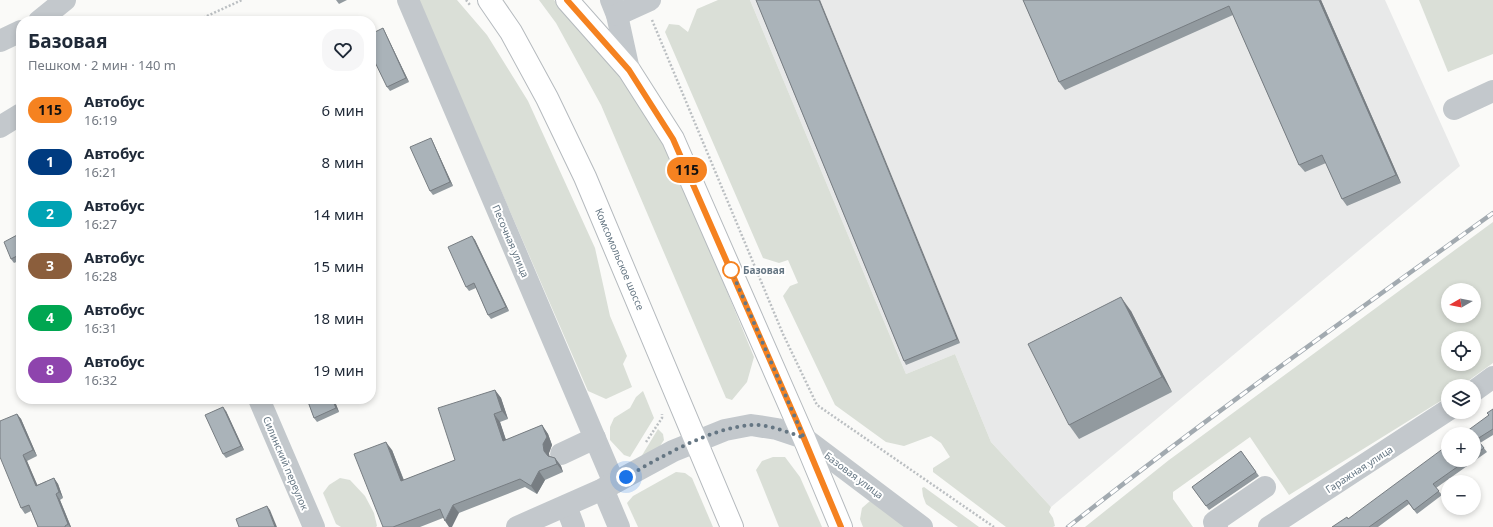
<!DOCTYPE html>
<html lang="ru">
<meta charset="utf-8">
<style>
body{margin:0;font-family:"Noto Sans",sans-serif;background:#f6f6f7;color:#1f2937;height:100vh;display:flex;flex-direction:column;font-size:15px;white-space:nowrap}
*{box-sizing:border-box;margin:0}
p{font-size:13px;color:#747a83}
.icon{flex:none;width:22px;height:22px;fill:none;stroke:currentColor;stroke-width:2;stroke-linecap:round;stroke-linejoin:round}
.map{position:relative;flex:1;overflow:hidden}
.sheet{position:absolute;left:16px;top:16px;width:360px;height:388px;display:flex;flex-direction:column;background:#fff;border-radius:16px;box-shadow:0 2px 6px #0003}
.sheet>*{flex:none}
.badge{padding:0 8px;border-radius:13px;font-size:14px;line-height:26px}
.needle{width:26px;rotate:261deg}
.buttons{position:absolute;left:1441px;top:283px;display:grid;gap:8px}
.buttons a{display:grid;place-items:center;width:40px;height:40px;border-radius:50%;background:#fff;box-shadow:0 2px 6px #0003;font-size:20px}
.you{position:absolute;width:20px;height:20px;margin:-10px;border:3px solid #fff;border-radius:50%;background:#1a73e8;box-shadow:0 0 0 6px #1a73e833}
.map>.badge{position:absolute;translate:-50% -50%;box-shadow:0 0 0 2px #fff}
.round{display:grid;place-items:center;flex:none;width:42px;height:42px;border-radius:16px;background:#f6f6f7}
.overview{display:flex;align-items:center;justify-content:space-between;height:68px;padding:0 12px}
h1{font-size:19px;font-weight:700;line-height:30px}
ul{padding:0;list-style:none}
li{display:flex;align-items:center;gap:12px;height:52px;padding:0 12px}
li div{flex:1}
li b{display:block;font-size:15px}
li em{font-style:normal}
li .badge{min-width:44px;font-weight:700;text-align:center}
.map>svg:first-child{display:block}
.built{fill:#e8e9e9}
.green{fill:#dadfd7;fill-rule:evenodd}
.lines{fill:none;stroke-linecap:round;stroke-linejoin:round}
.major-casing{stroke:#b5babe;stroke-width:24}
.path{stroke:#bbbfc2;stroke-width:2.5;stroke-dasharray:2 2;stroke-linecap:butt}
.minor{stroke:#c3c8cc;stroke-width:22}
.major{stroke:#fff;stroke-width:22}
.rail-casing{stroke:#a2aab0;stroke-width:4.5}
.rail{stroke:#fff;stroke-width:3;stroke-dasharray:9;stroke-linecap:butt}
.wall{fill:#929a9f}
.shaded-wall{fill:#777d82}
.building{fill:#aab3b9;stroke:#777d82}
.line-casing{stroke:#fff;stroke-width:9}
.line{stroke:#f58220;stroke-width:6}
.walk{stroke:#657683;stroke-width:4;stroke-dasharray:0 7.2}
.stop-dot{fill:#fff;stroke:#f58220;stroke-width:2}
.labels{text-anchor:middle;stroke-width:4;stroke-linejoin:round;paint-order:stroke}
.street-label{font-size:10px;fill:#657683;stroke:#fff}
.stop-label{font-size:10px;font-weight:bold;fill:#657683;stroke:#fff;text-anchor:start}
</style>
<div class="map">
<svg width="1493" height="527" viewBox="0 0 1493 527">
<rect width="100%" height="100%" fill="#fafaf8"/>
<!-- built -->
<polygon class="built" points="750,0 1385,0 1460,166 1051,507 991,442 955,354 906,374"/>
<!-- green -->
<g class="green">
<polygon points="415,0 457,0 487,35 528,101 595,248 610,316 627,356 623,364 632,387 606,399 588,391 437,43"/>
<polygon points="539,0 554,0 604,55 633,92 667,146 754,357 747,382 732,400 726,398 601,105 556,23"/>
<polygon points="718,0 750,0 906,374 955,354 991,442 1051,507 1049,512 1053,518 1055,526 1053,527 1006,527 933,472 933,468 950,457 941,443 931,436 904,446 886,442 835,405 783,296 790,286 798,283 788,260 779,263 763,258 665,32 669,24 679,25 688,32 697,9"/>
<polygon points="1419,0 1493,0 1493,54 1448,72"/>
<path d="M1493,222V363L1461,386H1448V396L1447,397L1289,495L1250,437L1173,492V499L1193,527H1085L1169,460ZM1448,290H1474V316H1448ZM1448,338H1474V364H1448Z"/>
<polygon points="643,391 654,418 630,457 624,455 610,440 610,427 614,418 630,408 636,397"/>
<polygon points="658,429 663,434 664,440 658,449 641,457"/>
<polygon points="773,457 785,457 800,477 822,527 779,527 756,470 762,461"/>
<polygon points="676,472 685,473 692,478 713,527 638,527 627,503 633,496"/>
<polygon points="340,478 350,480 365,496 374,513 377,526 376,527 341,527 336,524 323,493 329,485"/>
<polygon points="924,487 979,527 958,527 926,504 923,496 922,488"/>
<polygon points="870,501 909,527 863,527 860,519 862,508"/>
</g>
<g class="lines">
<defs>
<g id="major">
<polyline points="489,0 511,32 547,98 585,177 732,527"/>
<polyline points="567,0 629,70 673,139 804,438 841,527"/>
</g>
</defs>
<!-- major casing -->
<use href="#major" class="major-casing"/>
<!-- path -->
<g class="path">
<polyline points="466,0 470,5"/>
<polyline points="652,20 783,334 817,405 994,527"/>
<polyline points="196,21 242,0"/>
<polyline points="646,442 662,418 662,414"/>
</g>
<!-- minor -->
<g class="minor">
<polyline points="408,0 614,483"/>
<polyline points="611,0 617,15 629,70"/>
<polyline points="617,15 650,0"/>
<polyline points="39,21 65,0"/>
<polyline points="0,41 21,31"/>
<polyline points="1454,109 1493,91"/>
<polyline points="0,127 21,114"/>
<polyline points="1474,391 1493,377"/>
<polyline points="259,399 314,527"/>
<polyline points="561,454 595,438"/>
<polyline points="603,489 619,527"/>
<polyline points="566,506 574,527"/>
<polyline points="517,527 603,489 673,451 725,430 751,425 777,429 804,438 922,527"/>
<polyline points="1217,527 1214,522 1265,487"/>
<polyline points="1269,527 1448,410"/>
</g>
<!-- major -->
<use href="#major" class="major"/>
<defs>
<path id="rail" d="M1068,527C1206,418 1350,316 1493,213"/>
</defs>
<!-- rail casing -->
<use href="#rail" class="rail-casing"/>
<!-- rail -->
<use href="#rail" class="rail"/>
</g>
<!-- wall -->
<g class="wall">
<polygon points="336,0 347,0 339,4"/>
<polygon points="756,0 960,343 906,365 904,361"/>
<polygon points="1023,0 1321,0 1401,183 1347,206 1342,199 1326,163 1305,172 1299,165 1233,15 1065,90 1059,82"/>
<polygon points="383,28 385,32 409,82 390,91 387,87"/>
<polygon points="431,138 433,142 453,186 433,195 430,191"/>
<polygon points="472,236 475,240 509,311 491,319 488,315 476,288 469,291 466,287"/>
<polygon points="21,237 21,260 14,263 11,259"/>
<polygon points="1131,311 1172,392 1079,439 1069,425"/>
<polygon points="495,390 501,398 508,419 500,422 506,440 542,425 548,434 552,445 549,453 549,456 555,458 561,466 563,472 545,480 537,494 525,487 459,513 443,518 420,527 383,527 392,450 404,480 455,460"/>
<polygon points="307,399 334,399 339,412 317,422 314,418"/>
<polygon points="1493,409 1493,435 1480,443 1487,452 1436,488 1442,495 1417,514 1409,504 1378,527 1332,527 1348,519 1448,460 1474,460 1474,434"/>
<polygon points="226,411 244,450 226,458 223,454"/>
<polygon points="17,414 21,419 37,456 27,461 37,485 54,478 58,484 63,498 60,500 71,527 38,527 31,511 25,514 21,508"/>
<polygon points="1241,451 1259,476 1209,510 1192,487"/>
</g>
<!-- shaded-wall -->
<g class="shaded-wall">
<polygon points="819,0 820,0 960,343 957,339"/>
<polygon points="1319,0 1321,0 1401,183 1396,175"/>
<polygon points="383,28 385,32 409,82 406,78"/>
<polygon points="431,138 433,142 453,186 450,182"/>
<polygon points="472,236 475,240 509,311 506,307"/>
<polygon points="1121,297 1131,311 1172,392 1162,377"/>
<polygon points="495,390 501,398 508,419 502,411"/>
<polygon points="332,399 334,399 339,412 336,408"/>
<polygon points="223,407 226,411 244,450 241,446"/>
<polygon points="17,414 21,419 37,456 33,450"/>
<polygon points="494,414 500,422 509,449 503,441"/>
<polygon points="542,425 548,434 552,445 549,453 550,459 544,451 543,444"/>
<polygon points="386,442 392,450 407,489 401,481"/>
<polygon points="23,455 27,461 40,491 36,486"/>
<polygon points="555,458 561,466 563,472 557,464"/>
<polygon points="539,471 545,480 537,494 531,486"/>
<polygon points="54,478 58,484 63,498 59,492"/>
<polygon points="56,494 60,500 71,527 70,527 68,524"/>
<polygon points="453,505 459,513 452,527 449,527 445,521"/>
<polygon points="267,506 270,510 277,527 275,527"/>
</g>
<!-- building -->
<g class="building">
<polygon points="756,0 819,0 957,339 904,361"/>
<polygon points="1023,0 1319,0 1396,175 1342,199 1322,155 1299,165 1229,6 1059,82"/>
<polygon points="383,28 406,78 387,87 371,54 371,34"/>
<polygon points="431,138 450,182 430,191 410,147"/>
<polygon points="19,234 21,238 21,254 11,259 4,242"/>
<polygon points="472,236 506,307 488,315 474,283 466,287 448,247"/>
<polygon points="1121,297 1162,377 1069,425 1028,344"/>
<polygon points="495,390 502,411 494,414 503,441 542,425 547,437 543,444 544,451 548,456 555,458 557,464 539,471 531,486 520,479 453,505 445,521 440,509 393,527 383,527 354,454 386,442 401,481 455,460 438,408"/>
<polygon points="307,399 332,399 336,408 314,418"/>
<polygon points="223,407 241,446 223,454 205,415"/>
<polygon points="1493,409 1493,429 1477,439 1484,448 1474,455 1474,434 1463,434 1489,415 1487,413"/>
<polygon points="17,414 33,450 23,455 36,486 54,478 59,492 56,494 68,524 65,526 65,527 38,527 29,505 21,508 0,457 0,421"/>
<polygon points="1448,445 1448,460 1467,460 1433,484 1439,491 1414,510 1407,500 1369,527 1332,527 1347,517 1348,519"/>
<polygon points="1241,451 1256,472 1206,506 1192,487"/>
<polygon points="267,506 275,527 239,527 236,519"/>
</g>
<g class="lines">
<defs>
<polyline id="line" points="567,0 629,70 673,139 798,424 841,527"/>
</defs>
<!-- line casing -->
<use href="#line" class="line-casing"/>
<!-- line -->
<use href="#line" class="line"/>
<!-- walk -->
<path class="walk" d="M626,477C661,457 710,428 751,425C768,424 788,432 804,438L731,270"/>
</g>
<!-- markers -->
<circle class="stop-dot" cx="731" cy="270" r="8"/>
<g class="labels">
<!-- street labels -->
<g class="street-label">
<text transform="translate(511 241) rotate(67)" y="4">Песочная улица</text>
<text transform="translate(620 259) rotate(67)" y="4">Комсомольское шоссе</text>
<text transform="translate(286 463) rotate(67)" y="4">Силинский переулок</text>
<text transform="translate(1359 469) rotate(-33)" y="4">Гаражная улица</text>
<text transform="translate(854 475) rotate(37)" y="4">Базовая улица</text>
</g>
<!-- stop labels -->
<g class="stop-label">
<text x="743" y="274">Базовая</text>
</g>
</g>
</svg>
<div class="buttons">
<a><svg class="needle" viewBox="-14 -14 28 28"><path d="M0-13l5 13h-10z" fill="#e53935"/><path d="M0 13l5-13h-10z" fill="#747a83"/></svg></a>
<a><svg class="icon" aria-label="locate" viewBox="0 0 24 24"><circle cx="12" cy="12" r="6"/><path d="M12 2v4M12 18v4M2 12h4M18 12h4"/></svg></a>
<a><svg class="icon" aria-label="layers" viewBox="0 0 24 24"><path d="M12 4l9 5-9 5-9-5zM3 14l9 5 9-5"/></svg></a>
<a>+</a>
<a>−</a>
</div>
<div class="you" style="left:626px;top:477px"></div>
<b class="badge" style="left:687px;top:170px;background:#f58220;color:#111">115</b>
<section class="sheet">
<div class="overview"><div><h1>Базовая</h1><p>Пешком · 2 мин · 140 m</p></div><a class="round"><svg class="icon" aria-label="heart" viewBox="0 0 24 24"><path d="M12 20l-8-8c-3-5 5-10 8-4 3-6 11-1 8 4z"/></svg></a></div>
<ul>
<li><span class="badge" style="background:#f58220;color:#111">115</span><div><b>Автобус</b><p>16:19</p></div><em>6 мин</em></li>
<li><span class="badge" style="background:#003b80;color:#fff">1</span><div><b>Автобус</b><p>16:21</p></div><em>8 мин</em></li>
<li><span class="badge" style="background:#00a3b4;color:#fff">2</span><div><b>Автобус</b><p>16:27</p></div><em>14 мин</em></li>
<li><span class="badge" style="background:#8b5e3c;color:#fff">3</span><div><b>Автобус</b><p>16:28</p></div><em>15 мин</em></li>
<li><span class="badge" style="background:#00a651;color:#fff">4</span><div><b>Автобус</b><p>16:31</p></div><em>18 мин</em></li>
<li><span class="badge" style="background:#8e44ad;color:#fff">8</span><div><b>Автобус</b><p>16:32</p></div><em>19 мин</em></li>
</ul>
</section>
</div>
